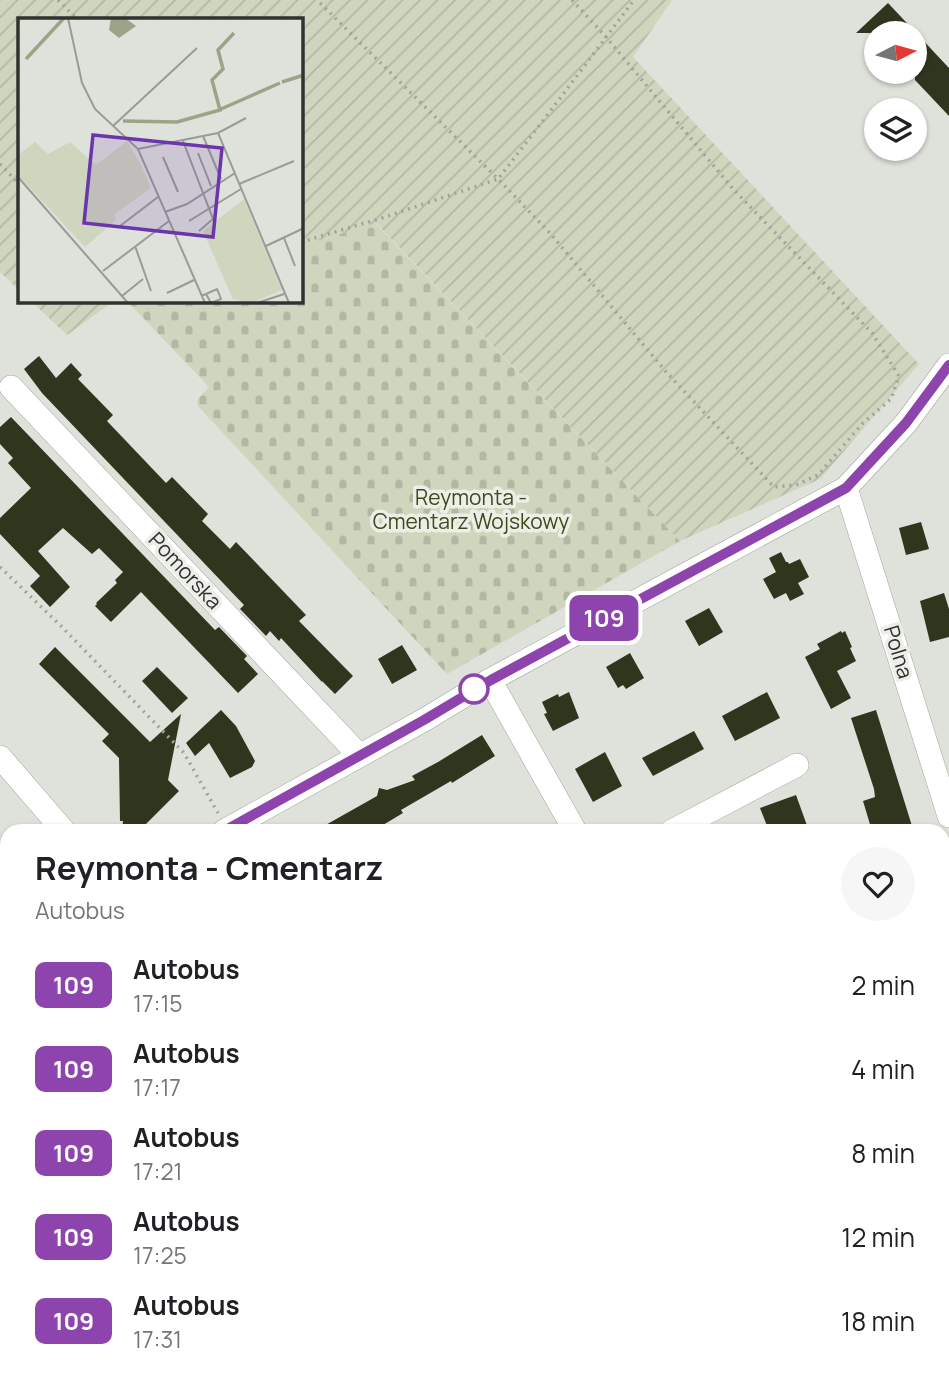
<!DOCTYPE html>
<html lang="pl">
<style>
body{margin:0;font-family:Manrope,sans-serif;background:#f6f6f6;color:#202124;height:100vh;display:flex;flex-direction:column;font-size:26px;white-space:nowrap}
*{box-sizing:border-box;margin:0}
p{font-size:23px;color:#757577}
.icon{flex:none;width:38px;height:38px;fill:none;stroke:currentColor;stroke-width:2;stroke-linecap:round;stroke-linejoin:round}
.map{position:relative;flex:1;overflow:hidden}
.panel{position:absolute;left:0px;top:824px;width:950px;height:555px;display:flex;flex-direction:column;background:#fff;border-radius:21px 21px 0 0;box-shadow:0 2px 5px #0004}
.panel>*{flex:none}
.badge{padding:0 14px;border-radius:10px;font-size:24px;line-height:46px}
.needle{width:46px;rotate:84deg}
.buttons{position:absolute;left:864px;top:21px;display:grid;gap:14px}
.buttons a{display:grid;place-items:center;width:63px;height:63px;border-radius:50%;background:#fff;box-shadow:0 2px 5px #0004;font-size:35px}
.map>.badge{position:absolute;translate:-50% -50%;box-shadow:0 0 0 4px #fff}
.round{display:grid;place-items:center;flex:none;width:74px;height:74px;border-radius:37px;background:#f6f6f6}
.head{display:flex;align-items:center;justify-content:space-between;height:119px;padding:0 35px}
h1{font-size:33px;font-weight:700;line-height:52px}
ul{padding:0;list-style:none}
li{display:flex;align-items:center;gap:21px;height:84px;padding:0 35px}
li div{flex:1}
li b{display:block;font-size:26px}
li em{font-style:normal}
li .badge{min-width:77px;font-weight:700;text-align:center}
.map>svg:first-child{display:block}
.cemetery{fill:url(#cemetery-stones)}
.garden{fill:url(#garden-furrows)}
.pitch{fill:#cfd6be}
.building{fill:#30361e}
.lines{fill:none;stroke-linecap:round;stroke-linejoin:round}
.pedestrian-casing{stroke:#a3a59f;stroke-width:19}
.minor-casing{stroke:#a3a59f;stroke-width:24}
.path{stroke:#a0a29d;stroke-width:3.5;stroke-dasharray:2 5;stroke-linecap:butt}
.pedestrian{stroke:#fff;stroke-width:18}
.minor{stroke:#fff;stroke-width:23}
.line-casing{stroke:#fff;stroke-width:16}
.line{stroke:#8e44ad;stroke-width:10}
.stop-dot{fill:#fff;stroke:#8e44ad;stroke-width:3.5}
.labels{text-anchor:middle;stroke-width:7;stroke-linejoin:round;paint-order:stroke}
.park-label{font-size:21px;fill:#3f4a1a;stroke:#eceee8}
.street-label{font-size:21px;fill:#313230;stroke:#eceee8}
.inset-river{fill:none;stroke:#9ca488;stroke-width:3.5}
.inset-road{fill:none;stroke:#999b97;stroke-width:2}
.view{fill:#6b35ac;fill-opacity:0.15;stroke:#6b35ac;stroke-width:3.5}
.inset-edge{fill:none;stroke:#313230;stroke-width:3.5}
</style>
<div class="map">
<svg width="949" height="1378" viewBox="0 0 949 1378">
<defs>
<pattern id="cemetery-stones" width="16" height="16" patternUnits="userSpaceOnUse" patternTransform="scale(1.75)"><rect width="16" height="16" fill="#cfd6be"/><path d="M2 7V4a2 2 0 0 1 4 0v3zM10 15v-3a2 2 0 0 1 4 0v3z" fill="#b2b8a4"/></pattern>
<pattern id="garden-furrows" width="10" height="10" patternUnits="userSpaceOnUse" patternTransform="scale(1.75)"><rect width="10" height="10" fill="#cfd6be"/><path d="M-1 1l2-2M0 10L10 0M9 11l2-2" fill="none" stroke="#b2b8a4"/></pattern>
</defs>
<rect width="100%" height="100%" fill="#dfe1db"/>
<!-- cemetery -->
<polygon class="cemetery" points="375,223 680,541 447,674 198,406 197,400 209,387 127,301 301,301 301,246"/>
<!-- garden -->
<g class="garden">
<polygon points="0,0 672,0 633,57 919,364 820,479 680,541 376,223 301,246 301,19 19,19 19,290 0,272"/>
<polygon points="31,301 114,301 67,335"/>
</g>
<!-- pitch -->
<polygon class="pitch" points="7,1299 7,1372 152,1372 158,1378 0,1378 0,1303"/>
<!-- building -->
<g class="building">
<polygon points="888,3 949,68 949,116 915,80 915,33 856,33"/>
<polygon points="39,356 56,378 71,363 82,375 78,379 113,415 107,421 166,483 172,477 208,514 202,521 230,549 236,542 306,615 299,621 353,676 335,694 322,681 322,682 281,638 279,641 270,631 266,636 240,609 244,605 42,393 24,369"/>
<polygon points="11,417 215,630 219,627 247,656 244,659 258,674 238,693 141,592 111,622 95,606 97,604 96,603 117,583 115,580 123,572 99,548 92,554 63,528 38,551 70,587 50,607 30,586 40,576 0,534 0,518 31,488 8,463 13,458 0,444 0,427"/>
<polygon points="921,522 929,549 906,555 899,528"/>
<polygon points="781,552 786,562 788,562 789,564 800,559 809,577 798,583 804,594 790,601 786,593 774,599 763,579 776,572 769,558"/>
<polygon points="944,593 949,609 949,637 930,642 920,601"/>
<polygon points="709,608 723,632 699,646 685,621"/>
<polygon points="841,631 842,633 845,631 852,647 850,648 856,661 837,671 851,698 831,709 805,657 820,649 817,644"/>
<polygon points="402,645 417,670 392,684 378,659"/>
<polygon points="55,647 150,742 181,714 168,780 179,791 139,831 122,831 123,821 120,821 119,758 102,741 109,734 39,664"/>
<polygon points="630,653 644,678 626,689 623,685 618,688 606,667"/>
<polygon points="157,667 188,698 172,713 142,681"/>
<polygon points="569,692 579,718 553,731 544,714 547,713 542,702 558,694 559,697"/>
<polygon points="767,692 780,718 735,741 722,716"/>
<polygon points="221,710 236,726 255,761 252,767 230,778 209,743 195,756 186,743"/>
<polygon points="876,710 912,826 904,829 905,831 872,831 863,801 875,797 874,789 851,718"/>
<polygon points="694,731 704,749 653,776 642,758"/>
<polygon points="482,735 495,756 452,783 451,781 401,810 403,813 373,831 315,831 377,796 379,788 387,790 415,780 412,776 438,762"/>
<polygon points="605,752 622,786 593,802 575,769"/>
<polygon points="796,795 809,831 769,831 760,808"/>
</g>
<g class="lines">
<defs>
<g id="pedestrian">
<polyline points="943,1229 949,1226"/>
<polyline points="667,1378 678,1372"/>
</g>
<g id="minor">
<polyline points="11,387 359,755"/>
<polyline points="846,488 949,816"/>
<polyline points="490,680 575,831"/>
<polyline points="0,757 64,831"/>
<polyline points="224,831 424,720 490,680 846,488 906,423 949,365"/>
<polyline points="672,831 797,765"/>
<polyline points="0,959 7,955"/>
<polyline points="943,963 949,961"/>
<polyline points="350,1372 355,1378"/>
<polyline points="597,1372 602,1378"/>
</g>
</defs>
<!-- pedestrian casing -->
<use href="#pedestrian" class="pedestrian-casing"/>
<!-- minor casing -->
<use href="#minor" class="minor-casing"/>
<!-- path -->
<g class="path">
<polyline points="58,0 77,19"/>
<path d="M572,0L606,37L733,189L872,333L899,376L891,399L863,423L818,475L796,485L774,487L667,373L549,232L498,179C544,120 589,60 634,0"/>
<polyline points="0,164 19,184"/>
<polyline points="301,242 382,218 498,179 317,0"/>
<polyline points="0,567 61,626 184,753 218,813"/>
</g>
<!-- pedestrian -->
<use href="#pedestrian" class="pedestrian"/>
<!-- minor -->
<use href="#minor" class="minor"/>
</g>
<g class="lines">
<defs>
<polyline id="line" points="224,831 424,720 491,680 846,488 906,423 949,365"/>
</defs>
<!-- line casing -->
<use href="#line" class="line-casing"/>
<!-- line -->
<use href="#line" class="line"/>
</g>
<!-- markers -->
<circle class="stop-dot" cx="474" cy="689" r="14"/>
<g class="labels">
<!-- park labels -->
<g class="park-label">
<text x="471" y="505">Reymonta -<tspan x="471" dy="24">Cmentarz Wojskowy</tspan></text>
</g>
<!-- street labels -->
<g class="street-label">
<text transform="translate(185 571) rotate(47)" y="7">Pomorska</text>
<text transform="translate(898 652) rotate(73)" y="7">Polna</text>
</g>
</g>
<!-- overview -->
<g transform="translate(18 18)">
<rect width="285" height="285" fill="#dfe1db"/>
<path d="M123,147L133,170L95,197L91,172Z" fill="#cfd6be"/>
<path d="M109,123L123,147L91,172L98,202L67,229L0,157V137L17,124L30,136L52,124L78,147Z" fill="#cfd6be"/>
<path d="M226,181L264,272L233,285L215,281L185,213Z" fill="#cfd6be"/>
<path d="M93,0H107L118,8L101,20L91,12Z" fill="#9ca488"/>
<path class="inset-river" d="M8,41L46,0M264,64L286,57M203,91L262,65M105,103L159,104L202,92L194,62L205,51L200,32L216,15"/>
<path class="inset-road" d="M50,0L64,65L77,91L120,131L187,285M228,100L200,115L271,285M95,108L179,30M185,118L203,161M165,123L195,201L181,213M120,131L200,115M180,135L193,168M145,139L160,174M0,159L110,285M221,166L276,143M147,194L169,186L217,155M171,203L223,171M102,208L140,179M266,220L277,248M117,228L133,273M248,228L286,210M85,253L151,203M149,275L176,262M104,278L125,261M183,278L188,276L199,271L203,281L193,285L188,276M239,285L266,276"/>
<path class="view" d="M75,117L204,130L195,219L66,205Z"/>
<rect width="285" height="285" class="inset-edge"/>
</g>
</svg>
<div class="buttons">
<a><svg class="needle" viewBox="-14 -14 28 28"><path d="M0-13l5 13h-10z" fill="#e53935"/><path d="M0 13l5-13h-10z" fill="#757577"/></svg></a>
<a><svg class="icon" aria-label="layers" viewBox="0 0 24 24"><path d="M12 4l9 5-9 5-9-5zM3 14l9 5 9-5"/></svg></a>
</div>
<b class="badge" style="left:604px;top:618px;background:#8e44ad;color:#fff">109</b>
<section class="panel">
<div class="head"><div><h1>Reymonta - Cmentarz</h1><p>Autobus</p></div><a class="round"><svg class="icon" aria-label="heart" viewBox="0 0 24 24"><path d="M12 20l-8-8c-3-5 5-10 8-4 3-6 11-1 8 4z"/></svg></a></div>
<ul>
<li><span class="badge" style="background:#8e44ad;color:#fff">109</span><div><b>Autobus</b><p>17:15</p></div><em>2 min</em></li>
<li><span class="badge" style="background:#8e44ad;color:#fff">109</span><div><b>Autobus</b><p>17:17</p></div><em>4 min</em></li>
<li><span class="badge" style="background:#8e44ad;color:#fff">109</span><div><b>Autobus</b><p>17:21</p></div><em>8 min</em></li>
<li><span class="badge" style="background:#8e44ad;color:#fff">109</span><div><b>Autobus</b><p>17:25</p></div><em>12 min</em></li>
<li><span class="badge" style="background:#8e44ad;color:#fff">109</span><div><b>Autobus</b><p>17:31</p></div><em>18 min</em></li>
</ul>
</section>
</div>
